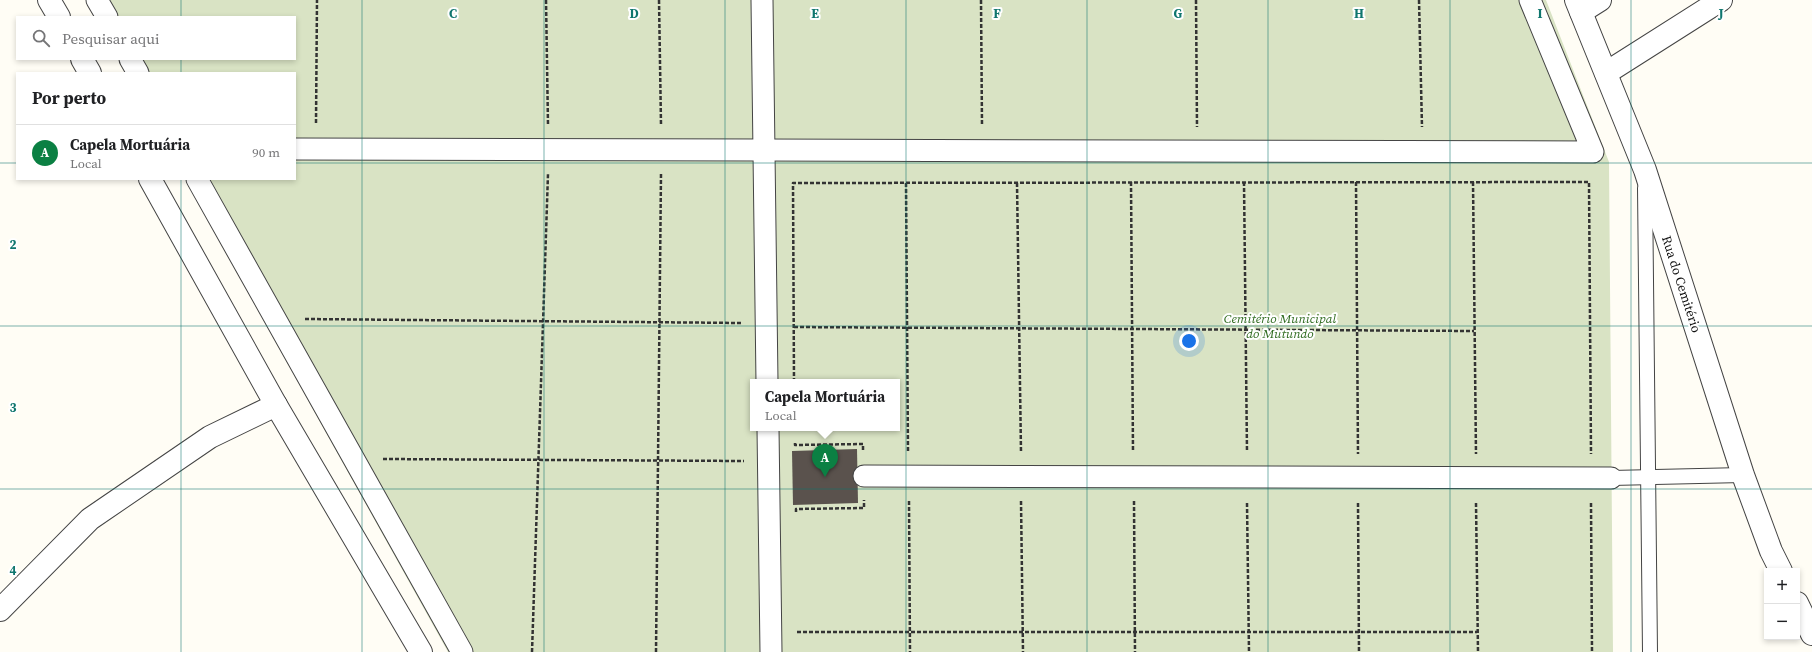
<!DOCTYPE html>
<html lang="pt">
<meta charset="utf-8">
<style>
:root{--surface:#fff;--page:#f6f6f6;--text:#202124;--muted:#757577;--line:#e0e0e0;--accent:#0b8043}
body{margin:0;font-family:"Source Serif 4",serif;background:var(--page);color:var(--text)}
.controls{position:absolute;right:12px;bottom:12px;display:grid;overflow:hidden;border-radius:0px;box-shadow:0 2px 6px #0003}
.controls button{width:36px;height:36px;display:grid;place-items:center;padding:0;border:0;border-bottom:1px solid var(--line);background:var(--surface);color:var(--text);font:20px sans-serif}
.you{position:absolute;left:1189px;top:341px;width:14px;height:14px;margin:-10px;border:3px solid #fff;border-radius:50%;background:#1a73e8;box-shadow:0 0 0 6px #1a73e833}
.badge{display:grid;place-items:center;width:26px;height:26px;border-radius:50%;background:var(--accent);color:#fff;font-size:13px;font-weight:700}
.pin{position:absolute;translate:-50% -33px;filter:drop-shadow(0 1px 2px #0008)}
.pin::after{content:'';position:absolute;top:21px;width:14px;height:12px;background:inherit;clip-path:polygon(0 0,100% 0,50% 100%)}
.popup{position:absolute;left:750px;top:379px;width:150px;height:52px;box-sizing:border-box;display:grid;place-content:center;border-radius:0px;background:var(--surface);filter:drop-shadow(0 1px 3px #0005);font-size:13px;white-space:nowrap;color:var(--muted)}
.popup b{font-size:15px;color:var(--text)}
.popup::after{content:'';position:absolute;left:50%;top:100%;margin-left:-8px;border:8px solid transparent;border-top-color:var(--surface)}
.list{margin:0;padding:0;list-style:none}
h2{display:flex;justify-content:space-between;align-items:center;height:52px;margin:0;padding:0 16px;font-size:17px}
h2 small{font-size:13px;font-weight:400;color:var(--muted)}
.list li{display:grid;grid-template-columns:26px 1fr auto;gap:12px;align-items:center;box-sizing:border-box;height:56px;padding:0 16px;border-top:1px solid var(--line)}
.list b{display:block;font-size:15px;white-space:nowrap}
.list p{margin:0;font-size:13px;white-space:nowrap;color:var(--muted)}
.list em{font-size:13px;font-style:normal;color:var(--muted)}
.icon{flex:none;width:22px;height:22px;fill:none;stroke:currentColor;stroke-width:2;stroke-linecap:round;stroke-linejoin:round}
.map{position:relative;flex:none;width:1812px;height:652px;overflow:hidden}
.search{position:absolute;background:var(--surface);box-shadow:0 2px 6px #0003;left:16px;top:16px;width:280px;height:44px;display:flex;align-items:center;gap:10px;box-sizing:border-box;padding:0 14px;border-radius:0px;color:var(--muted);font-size:15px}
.panel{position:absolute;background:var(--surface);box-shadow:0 2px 6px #0003;left:16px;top:72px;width:280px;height:108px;border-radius:0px}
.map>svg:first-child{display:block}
.cemetery{fill:#d9e3c4;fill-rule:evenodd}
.building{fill:#5a524d}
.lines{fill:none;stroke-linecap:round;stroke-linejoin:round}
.service-casing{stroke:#444;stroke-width:16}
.pedestrian-casing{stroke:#444;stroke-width:23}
.minor-casing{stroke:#444;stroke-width:24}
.path{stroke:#333;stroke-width:2.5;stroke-dasharray:4 2;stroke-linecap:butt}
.service{stroke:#fff;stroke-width:14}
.pedestrian{stroke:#fff;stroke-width:21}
.minor{stroke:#fff;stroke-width:22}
.grid{fill:none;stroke:#0f766e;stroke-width:1;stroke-opacity:0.55}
.labels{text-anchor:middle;stroke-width:4;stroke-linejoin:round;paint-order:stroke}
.street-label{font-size:13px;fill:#111;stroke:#fff}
.park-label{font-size:13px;font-style:italic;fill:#2f6b1f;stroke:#fff}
.grid-label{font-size:13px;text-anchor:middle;font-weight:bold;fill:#0f766e;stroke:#fff;stroke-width:4;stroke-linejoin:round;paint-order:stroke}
</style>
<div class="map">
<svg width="1812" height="652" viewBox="0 0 1812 652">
<rect width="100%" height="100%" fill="#fffdf5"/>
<path class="cemetery" d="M86 0H1546L1609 162 1613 652H448L185 179H295V73H127L119 59H295V17H96ZM753 382H897V428H753Z"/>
<polygon class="building" points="857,449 858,503 793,505 792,451"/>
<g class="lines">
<g class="service-casing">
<g id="service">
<polyline points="1645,188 1650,652"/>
<polyline points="1611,478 1743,475"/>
</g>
</g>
<g class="pedestrian-casing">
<g id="pedestrian">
<polyline points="97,0 107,17"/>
<polyline points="762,0 767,382"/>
<polyline points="130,59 138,73"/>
<polyline points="295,149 1593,152 1530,0"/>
<polyline points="197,179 462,652"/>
<polyline points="768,428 771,652"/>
<polyline points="864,476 1611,478"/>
</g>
</g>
<g class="minor-casing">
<g id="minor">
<polyline points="49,0 59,17"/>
<polyline points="1576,0 1645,170 1743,475 1771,551 1781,571"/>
<polyline points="1581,12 1600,0"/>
<polyline points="82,59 90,73"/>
<polyline points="1606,73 1721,0"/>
<polyline points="150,179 276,405 421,652"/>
<polyline points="1797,603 1812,634"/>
<polyline points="0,610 90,519 210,437 276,405"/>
</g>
</g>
<g class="path">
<polyline points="546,0 548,125"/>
<polyline points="659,0 661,125"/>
<polyline points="981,0 982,126"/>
<polyline points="1196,0 1197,127"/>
<polyline points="1419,0 1422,127"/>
<polyline points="316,123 317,0"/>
<polyline points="1131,182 1133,452"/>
<polyline points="1244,182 1247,452"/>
<polyline points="1356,182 1358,454"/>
<polyline points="1473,182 1476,454"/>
<polyline points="906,183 908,452"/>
<polyline points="1017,183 1021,452"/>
<polyline points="305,319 742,323"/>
<polyline points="794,327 1474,331"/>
<polyline points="794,382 793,183 1589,182 1591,454"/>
<polyline points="795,443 795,445 863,444 863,451"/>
<polyline points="383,459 744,461"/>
<polyline points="909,501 910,652"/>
<polyline points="1021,501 1023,652"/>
<polyline points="1134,501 1135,652"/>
<polyline points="1247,503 1249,652"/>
<polyline points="1358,503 1359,652"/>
<polyline points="1476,503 1478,652"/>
<polyline points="1591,503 1592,652"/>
<polyline points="796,512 796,509 864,508 864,500"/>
<polyline points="797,632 1477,632"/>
<polyline points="532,652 548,174"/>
<polyline points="656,652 661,174"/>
</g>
<use href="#service" class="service"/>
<use href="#pedestrian" class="pedestrian"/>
<use href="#minor" class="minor"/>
</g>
<path class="grid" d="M181 0V17M362 0V652M544 0V652M725 0V652M906 0V652M1087 0V652M1268 0V652M1450 0V652M1631 0V652M181 59V73M0 163H17M295 163H1812M181 179V652M0 326H1812M0 489H1812"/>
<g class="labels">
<g class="street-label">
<text transform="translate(1682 284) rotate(72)" y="5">Rua do Cemitério</text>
</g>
<g class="park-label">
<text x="1280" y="323">Cemitério Municipal<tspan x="1280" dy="15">do Mutundo</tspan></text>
</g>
</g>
<g class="grid-label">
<text x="453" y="18">C</text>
<text x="634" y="18">D</text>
<text x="815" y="18">E</text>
<text x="997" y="18">F</text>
<text x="1178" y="18">G</text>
<text x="1359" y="18">H</text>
<text x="1540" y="18">I</text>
<text x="1721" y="18">J</text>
<text x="13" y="249">2</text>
<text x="13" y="412">3</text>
<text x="13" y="575">4</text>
</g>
</svg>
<div class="controls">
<button>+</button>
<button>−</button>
</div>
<div class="you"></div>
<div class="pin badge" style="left:825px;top:477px">A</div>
<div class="popup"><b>Capela Mortuária</b>Local</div>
<div class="search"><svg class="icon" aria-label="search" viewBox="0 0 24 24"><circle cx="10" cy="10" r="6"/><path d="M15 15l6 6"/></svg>Pesquisar aqui</div>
<section class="panel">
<h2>Por perto<small></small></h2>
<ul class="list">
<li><span class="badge">A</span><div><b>Capela Mortuária</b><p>Local</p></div><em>90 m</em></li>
</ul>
</section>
</div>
